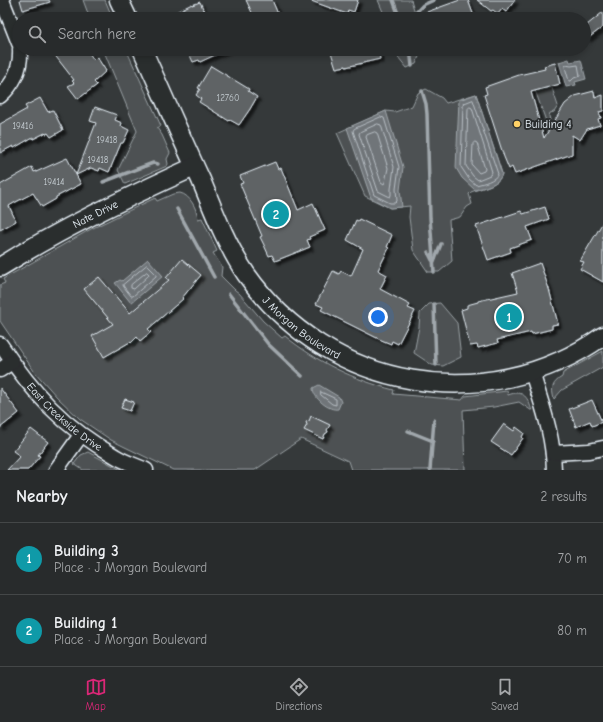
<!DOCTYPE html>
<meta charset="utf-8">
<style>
:root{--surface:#282b2c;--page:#303334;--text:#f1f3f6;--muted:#a5a7a9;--line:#444748;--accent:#db2777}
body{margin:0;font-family:"Comic Neue",sans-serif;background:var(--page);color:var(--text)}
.you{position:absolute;left:378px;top:317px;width:14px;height:14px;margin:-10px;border:3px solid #fff;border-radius:50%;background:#1a73e8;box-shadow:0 0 0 6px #1a73e833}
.badge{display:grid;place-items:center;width:26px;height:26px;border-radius:50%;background:var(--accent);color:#fff;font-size:13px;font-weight:700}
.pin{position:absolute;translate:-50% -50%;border:2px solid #fff;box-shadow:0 1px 4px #0006}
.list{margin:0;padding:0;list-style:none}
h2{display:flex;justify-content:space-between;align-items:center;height:52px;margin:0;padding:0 16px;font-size:17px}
h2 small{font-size:13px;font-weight:400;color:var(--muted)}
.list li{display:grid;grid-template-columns:26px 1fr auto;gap:12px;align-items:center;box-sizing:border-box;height:72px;padding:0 16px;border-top:1px solid var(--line)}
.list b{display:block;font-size:15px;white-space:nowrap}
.list p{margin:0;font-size:13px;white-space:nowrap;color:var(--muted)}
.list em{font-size:13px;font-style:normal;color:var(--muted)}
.icon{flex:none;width:22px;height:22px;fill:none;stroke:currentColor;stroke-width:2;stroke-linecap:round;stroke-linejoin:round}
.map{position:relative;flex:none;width:603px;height:470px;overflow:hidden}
.search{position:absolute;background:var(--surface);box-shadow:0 2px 6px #0003;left:12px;right:12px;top:12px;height:44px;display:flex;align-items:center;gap:10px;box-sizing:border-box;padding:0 14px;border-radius:22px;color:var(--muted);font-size:15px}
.sheet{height:196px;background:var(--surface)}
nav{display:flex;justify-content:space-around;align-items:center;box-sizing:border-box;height:56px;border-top:1px solid var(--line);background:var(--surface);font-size:11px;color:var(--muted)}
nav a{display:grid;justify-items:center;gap:2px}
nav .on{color:var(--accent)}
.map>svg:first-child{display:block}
.green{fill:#4d5152;stroke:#9aa1a5}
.water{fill:#707579;stroke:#a0a7ac}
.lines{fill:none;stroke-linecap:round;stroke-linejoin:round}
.shore{stroke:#b8bfc5;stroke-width:1}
.stream{stroke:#a0a7ac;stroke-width:3.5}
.building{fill:#5f6365;stroke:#e8f1f8;filter:url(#shadow)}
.minor-casing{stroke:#e8f1f8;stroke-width:17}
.tertiary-casing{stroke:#e8f1f8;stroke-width:21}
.minor{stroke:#2a2d2e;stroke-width:14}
.tertiary{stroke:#2a2d2e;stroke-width:18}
.poi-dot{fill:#ffd166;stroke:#2a2d2e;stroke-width:1.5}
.labels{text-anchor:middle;stroke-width:4;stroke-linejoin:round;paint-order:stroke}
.number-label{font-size:9px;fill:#c6ced3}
.poi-label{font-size:11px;fill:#e8f1f8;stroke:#2a2d2e;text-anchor:start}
.street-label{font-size:11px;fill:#e8f1f8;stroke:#2a2d2e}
</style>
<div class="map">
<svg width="603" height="470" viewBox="0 0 603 470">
<defs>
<filter id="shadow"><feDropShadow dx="3.5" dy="3.5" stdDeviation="1" flood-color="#0009"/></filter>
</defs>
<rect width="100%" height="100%" fill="#35393a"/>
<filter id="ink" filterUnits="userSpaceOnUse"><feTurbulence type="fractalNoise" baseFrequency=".025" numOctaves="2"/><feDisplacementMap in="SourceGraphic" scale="8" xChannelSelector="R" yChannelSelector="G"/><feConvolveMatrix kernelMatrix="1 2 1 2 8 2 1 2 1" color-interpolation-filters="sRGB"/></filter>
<g filter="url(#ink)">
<g class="green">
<polygon points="83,0 105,0 113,19 90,19"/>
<polygon points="378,0 411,0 416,16 413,19 386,19"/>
<polygon points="103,49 126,49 161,126 157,128 162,135 170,153 167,159 168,164 167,166 125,184 118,170 137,131"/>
<polygon points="397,49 422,49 416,64 407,68 398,57"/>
<polygon points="551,85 558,106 554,112 550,113 549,116 550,120 547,124 535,90"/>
<path d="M426 89 442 98 446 103 476 94 502 173C501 185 481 188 471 192L469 194 472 204 467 207 460 217 449 220 452 261 439 272H428L413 250 409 217 410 206 390 208 365 196 337 133 386 111 395 112 412 106 418 93Z"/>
<path d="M180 193C190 195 197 209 198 219L202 218 217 251 213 253 222 267 221 276 235 290 239 293 263 321 282 338 285 336C317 362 354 380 394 390L393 394 462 400 465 396 507 391 508 395C524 389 528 398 532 411L519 402 494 407 463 410 465 470H351L348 461 301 439 255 470H173L125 447 111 440 80 419 57 397 34 371 0 321V285L5 283 3 279 91 229 155 198 157 201 173 194Z"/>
<polygon points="440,303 457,323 461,357 443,366 432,365 414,353 419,327 420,313 429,304"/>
<path d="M603 351V367L562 390 554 399C551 388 552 383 562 377L563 373Z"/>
<polygon points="88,452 121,470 83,470 74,464 81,455"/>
</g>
<g class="water">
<polygon points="569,59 570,62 581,60 586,79 575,82 576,85 566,87 559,62"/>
<path d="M476 94 502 174C499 185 484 187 475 190L462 178 456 168 459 100Z"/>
<polygon points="386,111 403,167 400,190 402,207 390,208 371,198 347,128"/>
<polygon points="148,259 163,276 131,303 115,283 120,280 122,281"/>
<path d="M319 385 339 397 341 402 338 409C329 411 313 398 313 388Z"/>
</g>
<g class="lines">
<g class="shore">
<polygon points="566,65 571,66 578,65 580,76 574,78 571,81 569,81 565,67"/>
<path d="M473 100 498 174C494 181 484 183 476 185L469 179 461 167 463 104Z"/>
<polygon points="470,107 472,108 492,172 490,175 478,180 473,176 466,166 468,109"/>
<polygon points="381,117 384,118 399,167 396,189 397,201 395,203 390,203 374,195 353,131 354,129"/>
<polygon points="378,124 381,125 394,167 391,189 391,195 390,197 378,191 359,134 360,132"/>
<polygon points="375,132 377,133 388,168 385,182 384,184 381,182 366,137 367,135"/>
<polygon points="475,142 477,143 485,169 484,171 479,173 472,165 473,144"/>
<polygon points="147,265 156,274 156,276 133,296 131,296 124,287 123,285"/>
<polygon points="147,272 149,274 148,276 134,289 131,288 131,285"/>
<polygon points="321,392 336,399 336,405 332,404 321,395"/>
</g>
<g class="stream">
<polyline points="393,0 400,19"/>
<polyline points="410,19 423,5 434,0"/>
<polyline points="410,49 412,66"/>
<polyline points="422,91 426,104 427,114 430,218 434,272"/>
<polyline points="103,182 153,163 158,164"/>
<polyline points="177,209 214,277"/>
<polyline points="428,252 432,260"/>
<polyline points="434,262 441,244"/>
<polyline points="229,294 268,344 302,376"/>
<polyline points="434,304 436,365"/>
<polyline points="408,431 433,441"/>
<polyline points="430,470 434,420"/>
</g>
</g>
<g class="building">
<polygon points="20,0 49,0 50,2 23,10"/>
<polygon points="246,0 272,0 278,14 266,19 255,19"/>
<polygon points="312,0 358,0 354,12 348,10 347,14 311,1"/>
<polygon points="460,0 468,0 475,19 411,19 410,18"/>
<polygon points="477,0 515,0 506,12 502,9 498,14 493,10 491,11"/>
<polygon points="200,2 208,19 162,19 192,4 192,5"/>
<polygon points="603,12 603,27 587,39 587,25"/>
<polygon points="50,49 86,49 94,60 97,57 106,71 94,82 97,85 78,99 68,86 74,83 72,81 74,80"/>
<polygon points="187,49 228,49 200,62 199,60 193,62"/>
<polygon points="330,49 378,49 380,59 346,67 346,66 336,68"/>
<polygon points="555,63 560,84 531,92 544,138 565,104 575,96 594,91 595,98 603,95 603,111 599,112 601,118 598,119 600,125 587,129 580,140 572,135 572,154 515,174 512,167 509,169 504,157 484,95 487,94 485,87 519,75 545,69 544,66"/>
<polygon points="211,66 249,89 248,91 257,97 250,109 239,125 230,120 229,121 199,102 201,99 196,95 200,89 198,88"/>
<polygon points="40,98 48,112 53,110 63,130 51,137 48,133 46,134 45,133 33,139 33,137 14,148 13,146 0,153 0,124 27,109 25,106"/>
<polygon points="95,107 117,115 115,120 122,123 121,126 129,130 123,143 121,143 109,172 100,168 99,171 91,168 76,175 96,123 90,121"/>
<polygon points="67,158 81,184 56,197 56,199 42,207 33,193 14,203 9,206 16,221 0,230 0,185 32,167 34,172 36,171 36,172"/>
<polygon points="275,162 278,169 281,168 298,210 313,203 325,230 309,237 310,239 307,240 310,247 275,261 272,255 269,256 264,245 260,237 262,236 240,184 243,183 240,176"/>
<polygon points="545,207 549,219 527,227 532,240 510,248 511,252 488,260 476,226 521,211 523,214"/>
<polygon points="359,219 392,235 387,247 389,248 378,270 387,275 380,289 410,305 408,308 415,311 398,344 392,341 391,344 379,339 321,310 323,307 316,304 333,271 339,274 341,271 351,276 363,249 347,240 356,220 358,221"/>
<polygon points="603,222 603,282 580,269 584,262 580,261"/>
<polygon points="182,259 201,275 182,298 183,299 148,329 151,332 140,341 137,337 131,343 130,342 104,357 92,336 113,324 84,289 99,277 130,313 169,280 166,278"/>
<polygon points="540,263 549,289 558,324 552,325 552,329 532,334 531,332 497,340 498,343 478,348 477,345 470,346 461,310 467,308 467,305 478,302 478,301 518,292 512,273"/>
<polygon points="0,388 19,413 0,428"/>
<polygon points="125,399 134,402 130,411 121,408"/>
<polygon points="592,400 602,422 592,426 590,421 576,427 569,409"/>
<polygon points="311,416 330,425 327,430 328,432 325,434 323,439 304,430 307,425 306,422 309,421"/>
<polygon points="504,424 514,431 516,427 524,433 522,437 523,438 511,455 491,442"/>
<polygon points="31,429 48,442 38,455 40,456 28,470 7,470 20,456 13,451"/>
</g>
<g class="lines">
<g class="minor-casing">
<g id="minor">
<polyline points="2,0 19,43"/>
<path d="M0 96C14 84 21 68 20 49"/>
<path id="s1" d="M0 344C32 392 63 427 115 456 124 462 135 465 146 470"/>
<polyline points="0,370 12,362"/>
<path d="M532 372C542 406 553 433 554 470"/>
<polyline points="553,453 589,451 603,448"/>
<polyline points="56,470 81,435"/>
</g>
</g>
<g class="tertiary-casing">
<g id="tertiary">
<polyline points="119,0 128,19"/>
<path id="s2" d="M142 49C162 93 181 137 201 180 214 212 227 246 246 274 328 391 488 418 603 336"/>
<path id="s3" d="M0 267C62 228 128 197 194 167"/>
</g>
</g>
<use href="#minor" class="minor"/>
<use href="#tertiary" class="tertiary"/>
</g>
</g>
<circle class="poi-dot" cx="517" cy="124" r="4"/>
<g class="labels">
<g class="number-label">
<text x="228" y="101">12760</text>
<text x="23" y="129">19416</text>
<text x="107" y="143">19418</text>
<text x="98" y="163">19418</text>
<text x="54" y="185">19414</text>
</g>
<g class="poi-label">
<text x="525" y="128">Building 4</text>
</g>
<g class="street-label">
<text dy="4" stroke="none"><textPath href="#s3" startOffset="109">Nate Drive</textPath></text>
<text dy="4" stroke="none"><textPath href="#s2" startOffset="326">J Morgan Boulevard</textPath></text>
<text dy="4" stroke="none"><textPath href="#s1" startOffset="98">East Creekside Drive</textPath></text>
</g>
</g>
</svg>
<div class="you"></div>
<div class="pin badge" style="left:509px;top:317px;background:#0f9aa8">1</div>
<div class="pin badge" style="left:276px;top:214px;background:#0f9aa8">2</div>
<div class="search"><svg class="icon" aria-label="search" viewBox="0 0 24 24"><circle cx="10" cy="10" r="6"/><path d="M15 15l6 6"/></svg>Search here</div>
</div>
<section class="sheet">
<h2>Nearby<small>2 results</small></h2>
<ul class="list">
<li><span class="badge" style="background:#0f9aa8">1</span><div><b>Building 3</b><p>Place · J Morgan Boulevard</p></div><em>70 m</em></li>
<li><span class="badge" style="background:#0f9aa8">2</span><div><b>Building 1</b><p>Place · J Morgan Boulevard</p></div><em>80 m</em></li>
</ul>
</section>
<nav>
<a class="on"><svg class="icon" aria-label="map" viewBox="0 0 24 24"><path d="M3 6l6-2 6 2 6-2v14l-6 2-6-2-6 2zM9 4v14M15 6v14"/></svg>Map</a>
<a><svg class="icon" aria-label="directions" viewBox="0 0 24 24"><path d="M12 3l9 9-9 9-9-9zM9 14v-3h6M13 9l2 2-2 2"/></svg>Directions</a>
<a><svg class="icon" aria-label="saved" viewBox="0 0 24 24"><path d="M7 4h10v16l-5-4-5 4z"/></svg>Saved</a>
</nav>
